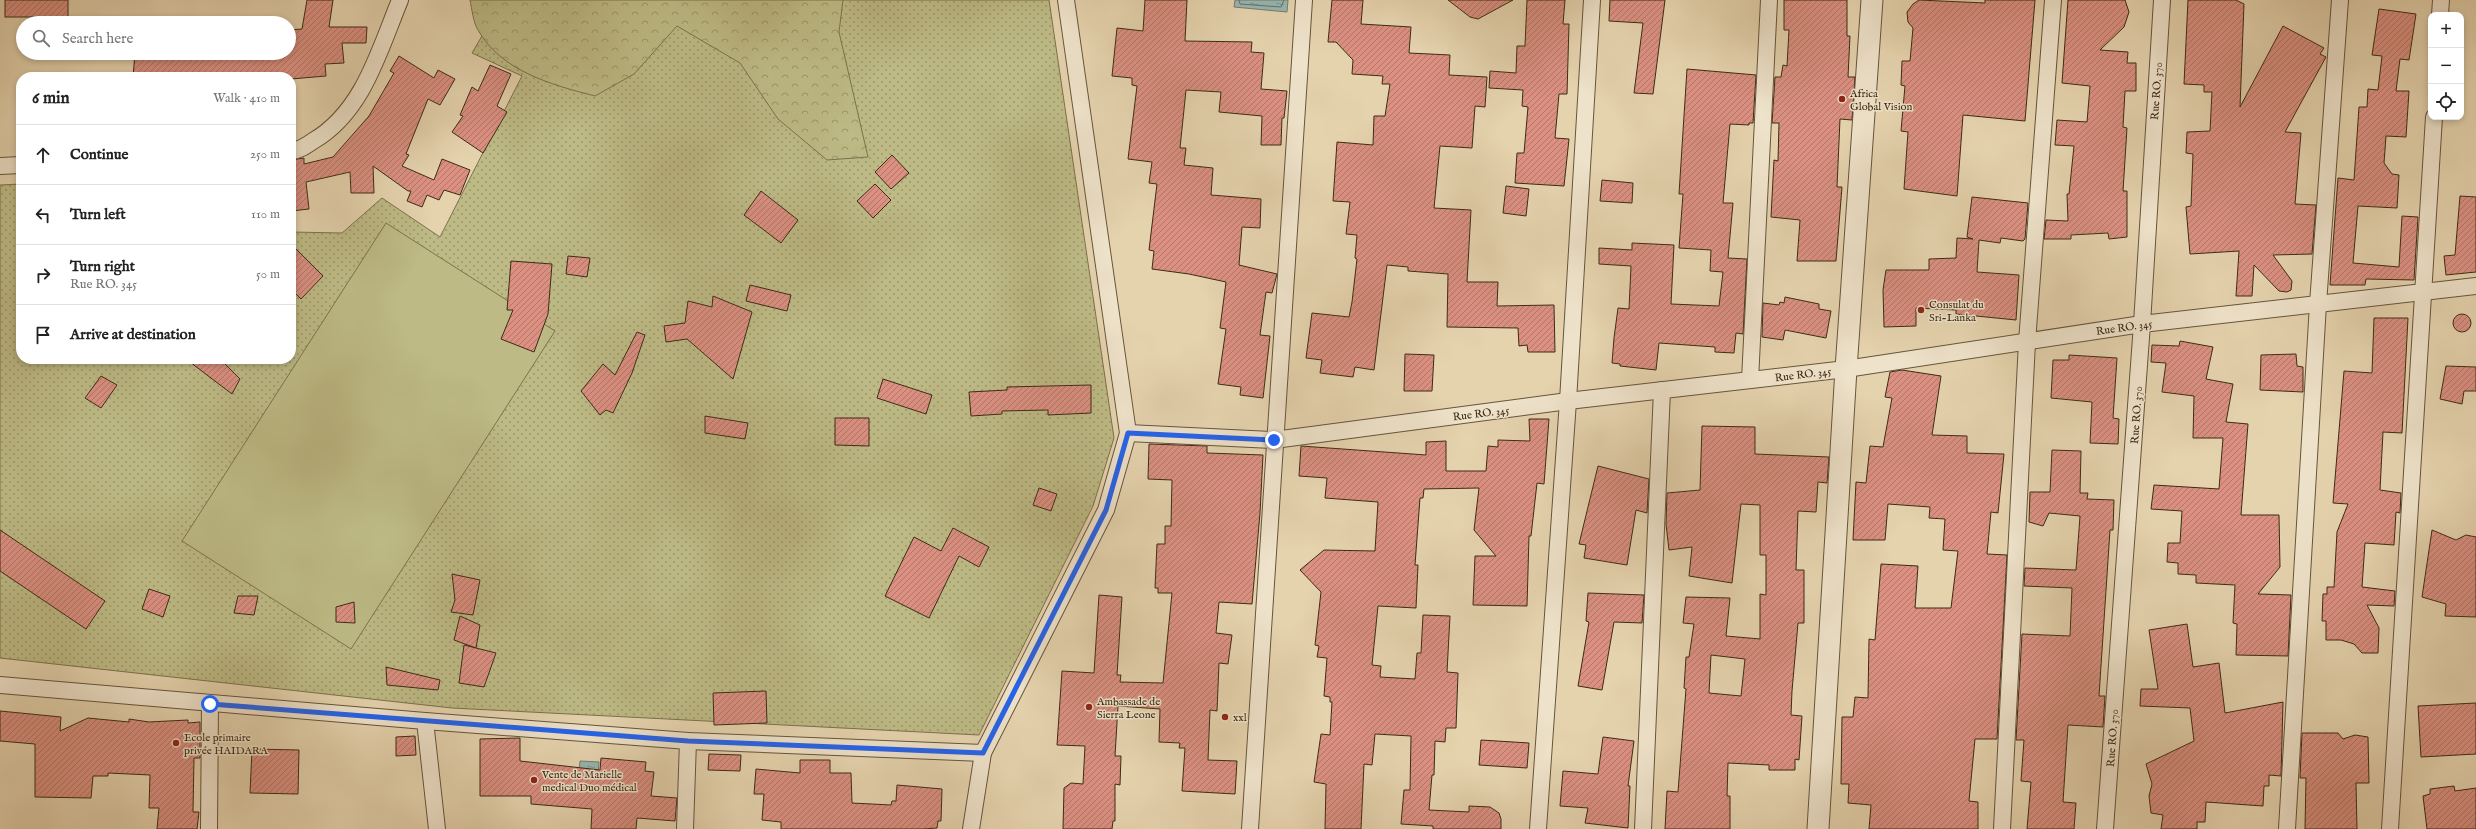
<!DOCTYPE html>
<meta charset="utf-8">
<style>
:root{--surface:#fff;--page:#f6f6f6;--text:#222;--muted:#767676;--line:#e0e0e0}
body{margin:0;font-family:"IM FELL English",serif;background:var(--page);color:var(--text)}
.controls{position:absolute;right:12px;top:12px;display:grid;overflow:hidden;border-radius:8px;box-shadow:0 2px 6px #0003}
.controls button{width:36px;height:36px;display:grid;place-items:center;padding:0;border:0;border-bottom:1px solid var(--line);background:var(--surface);color:var(--text);font:20px sans-serif}
.stop{position:absolute;width:12px;height:12px;margin:-9px;border:3px solid #2563eb;border-radius:50%;background:#fff}
.stop.end{background:#2563eb;border-color:#fff;box-shadow:0 1px 4px #0008}
.list{margin:0;padding:0;list-style:none}
h2{display:flex;justify-content:space-between;align-items:center;height:52px;margin:0;padding:0 16px;font-size:17px}
h2 small{font-size:13px;font-weight:400;color:var(--muted)}
.list li{display:grid;grid-template-columns:26px 1fr auto;gap:12px;align-items:center;box-sizing:border-box;height:60px;padding:0 16px;border-top:1px solid var(--line)}
.list b{display:block;font-size:15px;white-space:nowrap}
.list p{margin:0;font-size:13px;white-space:nowrap;color:var(--muted)}
.list em{font-size:13px;font-style:normal;color:var(--muted)}
.icon{flex:none;width:22px;height:22px;fill:none;stroke:currentColor;stroke-width:2;stroke-linecap:round;stroke-linejoin:round}
.map{position:relative;flex:none;width:2476px;height:829px;overflow:hidden}
.search{position:absolute;background:var(--surface);box-shadow:0 2px 6px #0003;left:16px;top:16px;width:280px;height:44px;display:flex;align-items:center;gap:10px;box-sizing:border-box;padding:0 14px;border-radius:22px;color:var(--muted);font-size:15px}
.panel{position:absolute;background:var(--surface);box-shadow:0 2px 6px #0003;left:16px;top:72px;width:280px;height:292px;border-radius:16px}
.map>svg:first-child{display:block}
.grass{fill:url(#grass-dots);stroke:#7c724c}
.forest{fill:url(#forest-crowns);stroke:#7c724c}
.pitch{fill:#bdba85;stroke:#7c724c}
.water{fill:url(#water-ripples);stroke:#737e73}
.lines{fill:none;stroke-linecap:round;stroke-linejoin:round}
.shore{stroke:#6a7063;stroke-width:1}
.building{fill:url(#building-hatch);stroke:#3c2b14;fill-rule:evenodd}
.minor-casing{stroke:#66553a;stroke-width:18}
.tertiary-casing{stroke:#66553a;stroke-width:23}
.minor{stroke:#eee2ca;stroke-width:16}
.tertiary{stroke:#eee2ca;stroke-width:21}
.route{stroke:#2563eb;stroke-width:5}
.poi-dot{fill:#8f2418;stroke:#eee2ca;stroke-width:1.5}
.labels{text-anchor:middle;stroke-width:3;stroke-linejoin:round;paint-order:stroke}
.street-label{font-size:11px;fill:#3c2b14;stroke:#eee2ca}
.poi-label{font-size:11px;fill:#3c2b14;stroke:#eee2ca;text-anchor:start}
</style>
<div class="map">
<svg width="2476" height="829" viewBox="0 0 2476 829">
<defs>
<pattern id="grass-dots" width="8" height="8" patternUnits="userSpaceOnUse"><rect width="8" height="8" fill="#bdba85"/><path d="M2 2h.1M6 6h.1" fill="none" stroke="#9b976c" stroke-width="1.8" stroke-linecap="round"/></pattern>
<pattern id="forest-crowns" width="20" height="18" patternUnits="userSpaceOnUse"><rect width="20" height="18" fill="#bdba85"/><path d="M2 6a3 3 0 1 1 6 0M12 15a3 3 0 1 1 6 0" fill="none" stroke="#9b976c"/></pattern>
<pattern id="water-ripples" width="26" height="14" patternUnits="userSpaceOnUse"><rect width="26" height="14" fill="#97b6b2"/><path d="M2 4q2-2 4 0t4 0M15 11q2-2 4 0t4 0" fill="none" stroke="#7c9490"/></pattern>
<pattern id="building-hatch" width="6" height="6" patternUnits="userSpaceOnUse"><rect width="6" height="6" fill="#db9082"/><path d="M-1 1l2-2M0 6l6-6M5 7l2-2" fill="none" stroke="#b37669"/></pattern>
</defs>
<rect width="100%" height="100%" fill="#e5d3ae"/>
<filter id="stains"><feTurbulence type="fractalNoise" baseFrequency=".005" numOctaves="4"/><feColorMatrix values="0 0 0 0 .2 0 0 0 0 .09 0 0 0 0 .02 0 0 0 .5 -.17"/></filter>
<radialGradient id="worn" r=".72"><stop offset=".6" stop-color="#630" stop-opacity="0"/><stop offset="1" stop-color="#630" stop-opacity=".3"/></radialGradient>
<polygon class="grass" points="503,0 1049,0 1114,438 1093,506 979,735 452,708 0,658 0,185 21,184 21,359 291,359 291,232 342,233 382,198 440,237 522,76 472,53"/>
<path class="forest" d="M470 0H843L839 32 868 157 827 160 778 119 740 63 677 26 634 74 595 96C552 85 501 71 478 30 473 22 472 9 470 0Z"/>
<polygon class="pitch" points="386,223 555,331 351,649 182,541"/>
<g class="water">
<polygon points="1235,0 1288,0 1287,12 1234,7"/>
<polygon points="580,761 599,762 596,799 577,798"/>
</g>
<g class="lines">
<polyline class="shore" points="1239,0 1240,4 1281,7 1284,0"/>
</g>
<g class="building">
<rect x="5" y="0" width="63" height="17"/>
<polygon points="307,0 333,0 329,27 367,27 366,43 342,43 344,63 325,64 326,76 291,79 133,77 135,53 289,53 289,30 302,29"/>
<polygon points="1145,0 1187,0 1185,41 1252,42 1251,52 1264,53 1261,89 1287,91 1284,118 1282,118 1281,145 1261,145 1262,116 1219,112 1221,92 1186,90 1180,148 1186,148 1184,165 1213,168 1211,195 1261,199 1260,228 1242,227 1239,265 1277,274 1272,293 1266,292 1260,335 1270,336 1263,398 1240,395 1241,387 1218,384 1226,329 1220,328 1226,282 1189,274 1152,269 1154,251 1149,250 1157,184 1149,183 1152,162 1128,159 1137,86 1132,85 1132,78 1112,76 1117,28 1143,31"/>
<polygon points="1332,0 1363,0 1361,24 1411,27 1409,53 1450,55 1449,75 1487,77 1485,107 1475,106 1472,148 1440,146 1434,208 1471,210 1467,282 1498,282 1497,306 1554,305 1555,352 1528,352 1527,345 1519,346 1518,328 1447,327 1448,274 1408,271 1408,267 1387,265 1374,370 1355,367 1353,377 1320,373 1322,360 1306,358 1312,313 1349,317 1352,302 1357,259 1355,258 1357,235 1346,234 1350,202 1333,201 1337,142 1373,145 1374,116 1385,116 1390,84 1382,84 1383,76 1352,74 1353,60 1336,42 1328,42"/>
<polygon points="1448,0 1513,0 1478,19 1470,17"/>
<polygon points="1527,0 1565,0 1563,24 1569,24 1567,94 1559,94 1555,138 1569,139 1564,186 1515,183 1517,153 1524,153 1528,107 1522,106 1523,90 1489,88 1490,71 1516,73 1517,46 1525,46"/>
<polygon points="1610,0 1665,0 1653,94 1634,93 1643,23 1609,21"/>
<polygon points="1784,0 1847,0 1847,36 1850,36 1848,77 1855,77 1852,120 1840,119 1837,187 1842,187 1836,261 1797,261 1800,220 1771,217 1774,160 1778,161 1779,123 1772,123 1775,77 1781,77 1783,65 1787,66 1789,30 1784,30"/>
<polygon points="1919,0 1985,3 1985,0 2035,0 2025,121 1963,115 1957,196 1904,189 1908,132 1901,131 1905,86 1901,85 1902,61 1910,61 1913,28 1908,22 1907,12 1913,4"/>
<polygon points="2068,0 2125,0 2129,12 2124,27 2100,50 2128,52 2127,63 2136,63 2136,91 2125,91 2123,127 2127,128 2123,191 2127,191 2127,237 2109,239 2108,233 2071,235 2071,239 2044,239 2046,220 2068,221 2067,194 2069,194 2074,146 2055,145 2057,120 2087,122 2090,86 2062,83"/>
<polygon points="2188,0 2236,0 2244,4 2240,107 2283,26 2324,48 2320,54 2326,57 2285,132 2301,133 2295,204 2316,205 2312,254 2273,255 2292,281 2291,290 2287,292 2279,291 2254,265 2252,296 2236,296 2239,251 2190,254 2186,207 2191,206 2193,154 2186,153 2187,132 2210,131 2212,92 2204,92 2204,85 2184,84"/>
<polygon points="2379,9 2416,14 2409,60 2400,59 2396,91 2409,91 2406,137 2386,136 2384,163 2392,174 2399,175 2397,208 2358,206 2353,263 2399,267 2402,216 2418,217 2414,280 2366,279 2365,285 2330,285 2338,178 2354,180 2359,107 2367,107 2368,89 2378,90 2382,56 2372,55"/>
<polygon points="399,56 434,78 438,70 455,79 440,105 428,99 406,154 409,155 402,166 434,180 442,159 470,170 460,195 444,190 439,200 427,195 422,207 407,201 411,191 408,191 373,166 374,193 351,193 350,172 306,182 309,209 291,211 291,160 304,158 304,164 333,157 369,116 394,73 390,71"/>
<polygon points="490,65 511,74 497,106 507,112 483,153 452,132 463,116 460,115 472,87 478,91"/>
<polygon points="1687,69 1756,75 1753,123 1749,123 1749,125 1730,124 1723,203 1733,203 1728,258 1747,259 1743,334 1736,333 1734,353 1715,352 1715,347 1659,343 1656,370 1620,366 1620,364 1612,363 1614,338 1618,308 1629,309 1631,266 1599,264 1599,248 1632,250 1632,243 1674,245 1671,304 1719,306 1723,272 1710,271 1711,250 1679,248 1683,194 1679,194"/>
<polygon points="892,155 909,173 891,189 875,172"/>
<polygon points="1602,180 1633,183 1632,203 1600,201"/>
<polygon points="875,184 891,200 873,218 857,201"/>
<polygon points="1506,186 1529,189 1526,216 1503,213"/>
<polygon points="761,191 798,220 781,243 744,215"/>
<polygon points="2460,196 2476,197 2476,272 2446,275 2444,256 2455,255"/>
<polygon points="1972,197 2028,203 2025,239 2023,241 2001,238 2000,243 1979,240 1977,272 2019,275 2016,320 1956,314 1956,310 1916,308 1916,326 1884,327 1883,290 1886,270 1929,270 1929,259 1956,258 1957,238 1973,239 1967,237"/>
<polygon points="291,244 323,276 301,299 291,289"/>
<polygon points="568,256 590,258 587,277 566,274"/>
<polygon points="511,261 552,264 548,314 534,352 501,339 513,310 507,310"/>
<polygon points="750,285 791,295 787,311 746,301"/>
<polygon points="713,296 752,312 733,379 687,339 666,342 664,326 685,323 688,301 712,307"/>
<polygon points="1785,297 1819,304 1819,309 1831,311 1826,338 1785,330 1783,340 1762,337 1763,303 1779,305 1780,302 1784,303"/>
<circle cx="2462" cy="323" r="9"/>
<polygon points="2374,318 2408,318 2402,433 2383,432 2380,490 2401,493 2400,513 2396,512 2394,545 2365,543 2362,587 2395,591 2394,606 2367,605 2379,628 2378,653 2362,653 2354,644 2341,640 2326,640 2326,621 2322,621 2323,594 2327,594 2327,587 2334,587 2337,532 2348,504 2333,503 2344,371 2372,373"/>
<polygon points="637,332 645,335 632,373 613,413 606,410 600,415 581,391 603,364 615,375"/>
<polygon points="2180,341 2213,347 2206,379 2233,384 2226,422 2248,424 2241,515 2279,515 2280,567 2258,594 2291,595 2288,656 2236,655 2237,624 2233,623 2235,585 2196,583 2196,575 2178,574 2178,563 2167,562 2168,543 2180,543 2182,511 2151,509 2154,485 2219,489 2223,438 2193,438 2194,396 2162,392 2166,363 2151,362 2152,345 2179,346"/>
<polygon points="1405,354 1434,355 1432,391 1404,391"/>
<polygon points="2296,354 2297,366 2303,367 2303,392 2260,390 2261,355"/>
<polygon points="2069,355 2117,358 2113,418 2119,419 2118,444 2090,443 2092,402 2051,398 2053,360 2069,360"/>
<polygon points="186,359 220,359 240,379 232,394"/>
<polygon points="2446,366 2476,367 2476,391 2464,391 2462,404 2440,399"/>
<polygon points="1902,370 1941,376 1932,435 1967,436 1967,453 2004,454 1998,513 1991,512 1987,554 2007,555 1997,739 1975,739 1969,801 1978,802 1978,829 1869,829 1871,805 1848,803 1849,784 1841,784 1842,717 1853,717 1855,697 1868,698 1869,639 1875,640 1881,564 1918,566 1915,608 1951,608 1958,551 1943,550 1945,519 1929,518 1930,507 1888,504 1885,540 1853,540 1856,482 1866,483 1870,446 1883,447 1892,398 1885,397 1890,372"/>
<polygon points="101,376 117,385 101,408 85,398"/>
<polygon points="883,379 932,395 926,414 877,398"/>
<polygon points="1091,385 1091,413 1048,415 1048,410 1002,411 1002,414 971,416 969,392 1007,390 1007,387"/>
<polygon points="705,416 748,423 745,439 705,433"/>
<polygon points="835,418 869,418 869,446 835,445"/>
<polygon points="1529,419 1549,419 1544,484 1537,483 1531,536 1529,536 1527,606 1473,605 1475,556 1496,556 1474,530 1479,488 1424,489 1423,498 1420,498 1415,565 1418,565 1416,608 1378,606 1372,665 1381,666 1380,677 1415,679 1417,653 1421,653 1423,615 1450,616 1447,672 1458,673 1456,728 1446,728 1445,742 1435,741 1434,775 1432,775 1429,810 1469,812 1469,806 1490,807 1499,813 1501,819 1501,829 1433,829 1433,826 1401,824 1404,790 1410,790 1411,736 1375,734 1372,765 1364,764 1361,829 1325,829 1326,784 1314,782 1321,734 1330,735 1332,702 1330,702 1330,697 1324,696 1327,658 1317,657 1319,646 1315,645 1321,592 1300,570 1324,550 1375,551 1378,502 1325,498 1327,478 1299,476 1301,446 1426,455 1426,442 1446,441 1446,471 1486,471 1488,446 1498,447 1498,440 1530,441"/>
<path d="M1702 426 1755 427V454L1829 457 1827 483 1818 482 1816 512 1798 511 1796 570H1804V623H1798L1792 691 1791 715 1802 716 1799 760 1795 759V770H1769V765L1728 763 1727 796H1730V829H1665L1667 791 1678 792 1686 689 1684 688 1686 657H1689L1694 624 1683 623 1686 597 1730 598 1726 636 1760 639V594L1766 595V555H1760V505L1741 504 1732 583 1689 576 1692 547 1669 550 1666 524 1667 493 1700 490ZM1711 655 1745 659 1741 696 1709 693Z"/>
<polygon points="1149,444 1207,446 1207,453 1263,455 1260,513 1252,604 1219,602 1216,633 1232,635 1228,664 1219,663 1217,711 1210,710 1208,760 1237,761 1235,794 1182,791 1185,748 1179,748 1180,743 1159,742 1160,709 1118,706 1115,756 1121,756 1120,785 1115,784 1115,821 1113,821 1112,829 1063,829 1064,788 1071,783 1083,784 1085,746 1057,745 1062,671 1094,673 1099,595 1122,597 1117,675 1121,675 1120,682 1163,683 1172,593 1158,593 1158,588 1155,588 1157,544 1165,544 1165,526 1171,526 1172,480 1148,479"/>
<polygon points="2052,450 2081,451 2080,493 2088,493 2087,499 2114,500 2113,530 2110,530 2099,696 2105,696 2103,727 2068,725 2063,802 2076,803 2074,829 2027,829 2031,782 2021,781 2024,740 2016,740 2022,634 2070,636 2072,588 2024,586 2025,568 2076,570 2080,516 2049,513 2043,526 2029,522 2030,492 2050,492"/>
<polygon points="1598,466 1649,479 1647,513 1636,510 1627,565 1584,558 1586,545 1579,544"/>
<polygon points="1039,488 1057,494 1051,511 1033,505"/>
<polygon points="953,528 989,547 979,567 959,556 929,618 885,596 914,537 941,551"/>
<polygon points="0,530 105,601 86,629 0,571"/>
<polygon points="2432,530 2456,540 2466,535 2476,537 2476,617 2445,616 2446,604 2422,597"/>
<polygon points="452,574 480,580 473,615 451,612 455,600"/>
<polygon points="149,589 170,596 163,617 142,609"/>
<polygon points="1588,593 1644,595 1642,623 1614,622 1602,690 1578,686 1589,622 1586,621"/>
<polygon points="238,596 258,596 254,615 234,613"/>
<polygon points="354,602 355,623 336,622 336,607"/>
<polygon points="460,616 480,625 476,648 454,640"/>
<polygon points="2187,624 2193,667 2219,663 2225,713 2283,702 2281,776 2269,775 2269,786 2264,786 2263,806 2206,802 2205,822 2197,822 2197,829 2161,829 2163,815 2151,813 2149,796 2152,784 2146,764 2194,741 2190,708 2140,706 2141,689 2158,689 2149,630"/>
<polygon points="464,645 496,653 484,687 459,683"/>
<polygon points="386,667 440,680 438,690 387,685"/>
<polygon points="766,691 767,723 714,725 713,693"/>
<polygon points="2476,703 2476,754 2421,757 2418,706"/>
<polygon points="0,711 61,717 60,731 88,718 129,722 129,719 149,722 188,720 188,723 200,722 200,758 194,758 193,812 199,812 197,829 157,829 159,808 149,808 150,775 108,773 108,776 93,776 91,798 35,797 35,744 0,741"/>
<polygon points="2302,733 2338,733 2343,739 2355,735 2368,737 2369,783 2356,783 2357,829 2305,829 2306,778 2300,778"/>
<polygon points="415,736 416,755 396,756 396,737"/>
<polygon points="1603,737 1634,741 1628,786 1630,786 1628,828 1585,823 1588,808 1560,806 1563,771 1598,774"/>
<polygon points="520,738 520,761 600,770 601,758 646,762 645,771 654,772 651,796 677,798 675,821 637,818 636,829 591,829 592,809 531,804 531,796 480,796 480,739"/>
<polygon points="1481,740 1529,743 1527,768 1479,765"/>
<polygon points="252,749 299,750 298,794 250,793"/>
<polygon points="709,754 741,755 740,771 708,770"/>
<polygon points="800,760 830,760 830,773 851,773 852,803 891,805 892,801 896,801 897,785 942,789 941,821 938,821 937,828 923,829 781,829 781,822 762,820 764,794 754,794 756,769 800,773"/>
<polygon points="2454,786 2455,791 2476,788 2476,829 2427,829 2423,796 2430,794 2430,789"/>
</g>
<g class="lines">
<g class="minor-casing">
<g id="minor">
<polyline points="2440,15 2441,0"/>
<path d="M291 151C300 150 306 146 313 141 363 112 379 51 400 0"/>
<polyline points="0,166 21,165"/>
<polyline points="1750,380 1769,0"/>
<polyline points="1128,433 1274,440 1568,401 1846,369 2142,324 2476,286"/>
<polyline points="0,685 425,721 688,741 983,753"/>
<polyline points="425,721 437,829"/>
<polyline points="209,829 210,704"/>
<polyline points="685,829 688,741"/>
<polyline points="971,829 983,753 1106,510 1128,433 1066,0"/>
<polyline points="1250,829 1304,0"/>
<polyline points="1538,829 1568,401 1592,0"/>
<polyline points="1643,829 1662,390"/>
<polyline points="2002,829 2027,342 2053,0"/>
<polyline points="2105,829 2142,324 2162,0"/>
<polyline points="2287,829 2318,304 2340,0"/>
<polyline points="2390,829 2434,117"/>
</g>
</g>
<g class="tertiary-casing">
<polyline id="tertiary" points="1818,829 1846,369 1872,0"/>
</g>
<use href="#minor" class="minor"/>
<use href="#tertiary" class="tertiary"/>
</g>
<g class="lines">
<polyline class="route" points="210,704 688,741 983,753 1106,510 1128,433 1274,440"/>
</g>
<g class="poi-dot">
<circle cx="1842" cy="99" r="4"/>
<circle cx="1921" cy="310" r="4"/>
<circle cx="1089" cy="707" r="4"/>
<circle cx="1225" cy="717" r="4"/>
<circle cx="176" cy="743" r="4"/>
<circle cx="534" cy="780" r="4"/>
</g>
<g class="labels">
<g class="street-label">
<text transform="translate(2156 91) rotate(-86)" y="4">Rue RO. 370</text>
<text transform="translate(2124 327) rotate(-8)" y="4">Rue RO. 345</text>
<text transform="translate(1803 374) rotate(-7)" y="4">Rue RO. 345</text>
<text transform="translate(1481 413) rotate(-7)" y="4">Rue RO. 345</text>
<text transform="translate(2136 415) rotate(-86)" y="4">Rue RO. 370</text>
<text transform="translate(2112 738) rotate(-86)" y="4">Rue RO. 370</text>
</g>
<g class="poi-label">
<text x="1850" y="97">Africa<tspan x="1850" dy="13">Global Vision</tspan></text>
<text x="1929" y="308">Consulat du<tspan x="1929" dy="13">Sri-Lanka</tspan></text>
<text x="1097" y="705">Ambassade de<tspan x="1097" dy="13">Sierra Leone</tspan></text>
<text x="1233" y="721">xxl</text>
<text x="184" y="741">Ecole primaire<tspan x="184" dy="13">privée HAIDARA</tspan></text>
<text x="542" y="778">Vente de Marielle<tspan x="542" dy="13">medical Duo médical</tspan></text>
</g>
</g>
<rect width="100%" height="100%" filter="url(#stains)"/>
<rect width="100%" height="100%" fill="url(#worn)"/>
</svg>
<div class="controls">
<button>+</button>
<button>−</button>
<button><svg class="icon" aria-label="locate" viewBox="0 0 24 24"><circle cx="12" cy="12" r="6"/><path d="M12 2v4M12 18v4M2 12h4M18 12h4"/></svg></button>
</div>
<div class="stop" style="left:210px;top:704px"></div>
<div class="stop end" style="left:1274px;top:440px"></div>
<div class="search"><svg class="icon" aria-label="search" viewBox="0 0 24 24"><circle cx="10" cy="10" r="6"/><path d="M15 15l6 6"/></svg>Search here</div>
<section class="panel">
<h2>6 min<small>Walk · 410 m</small></h2>
<ul class="list">
<li><svg class="icon" aria-label="ahead" viewBox="0 0 24 24"><path d="M12 20V5M6 11l6-6 6 6"/></svg><div><b>Continue</b></div><em>250 m</em></li>
<li><svg class="icon" aria-label="left" viewBox="0 0 24 24"><path d="M17 20v-9H6M10 6l-5 5 5 5"/></svg><div><b>Turn left</b></div><em>110 m</em></li>
<li><svg class="icon" aria-label="right" viewBox="0 0 24 24"><path d="M7 20v-9h11M14 6l5 5-5 5"/></svg><div><b>Turn right</b><p>Rue RO. 345</p></div><em>50 m</em></li>
<li><svg class="icon" aria-label="arrive" viewBox="0 0 24 24"><path d="M6 21V4h12l-3 4 3 4H6"/></svg><div><b>Arrive at destination</b></div></li>
</ul>
</section>
</div>
